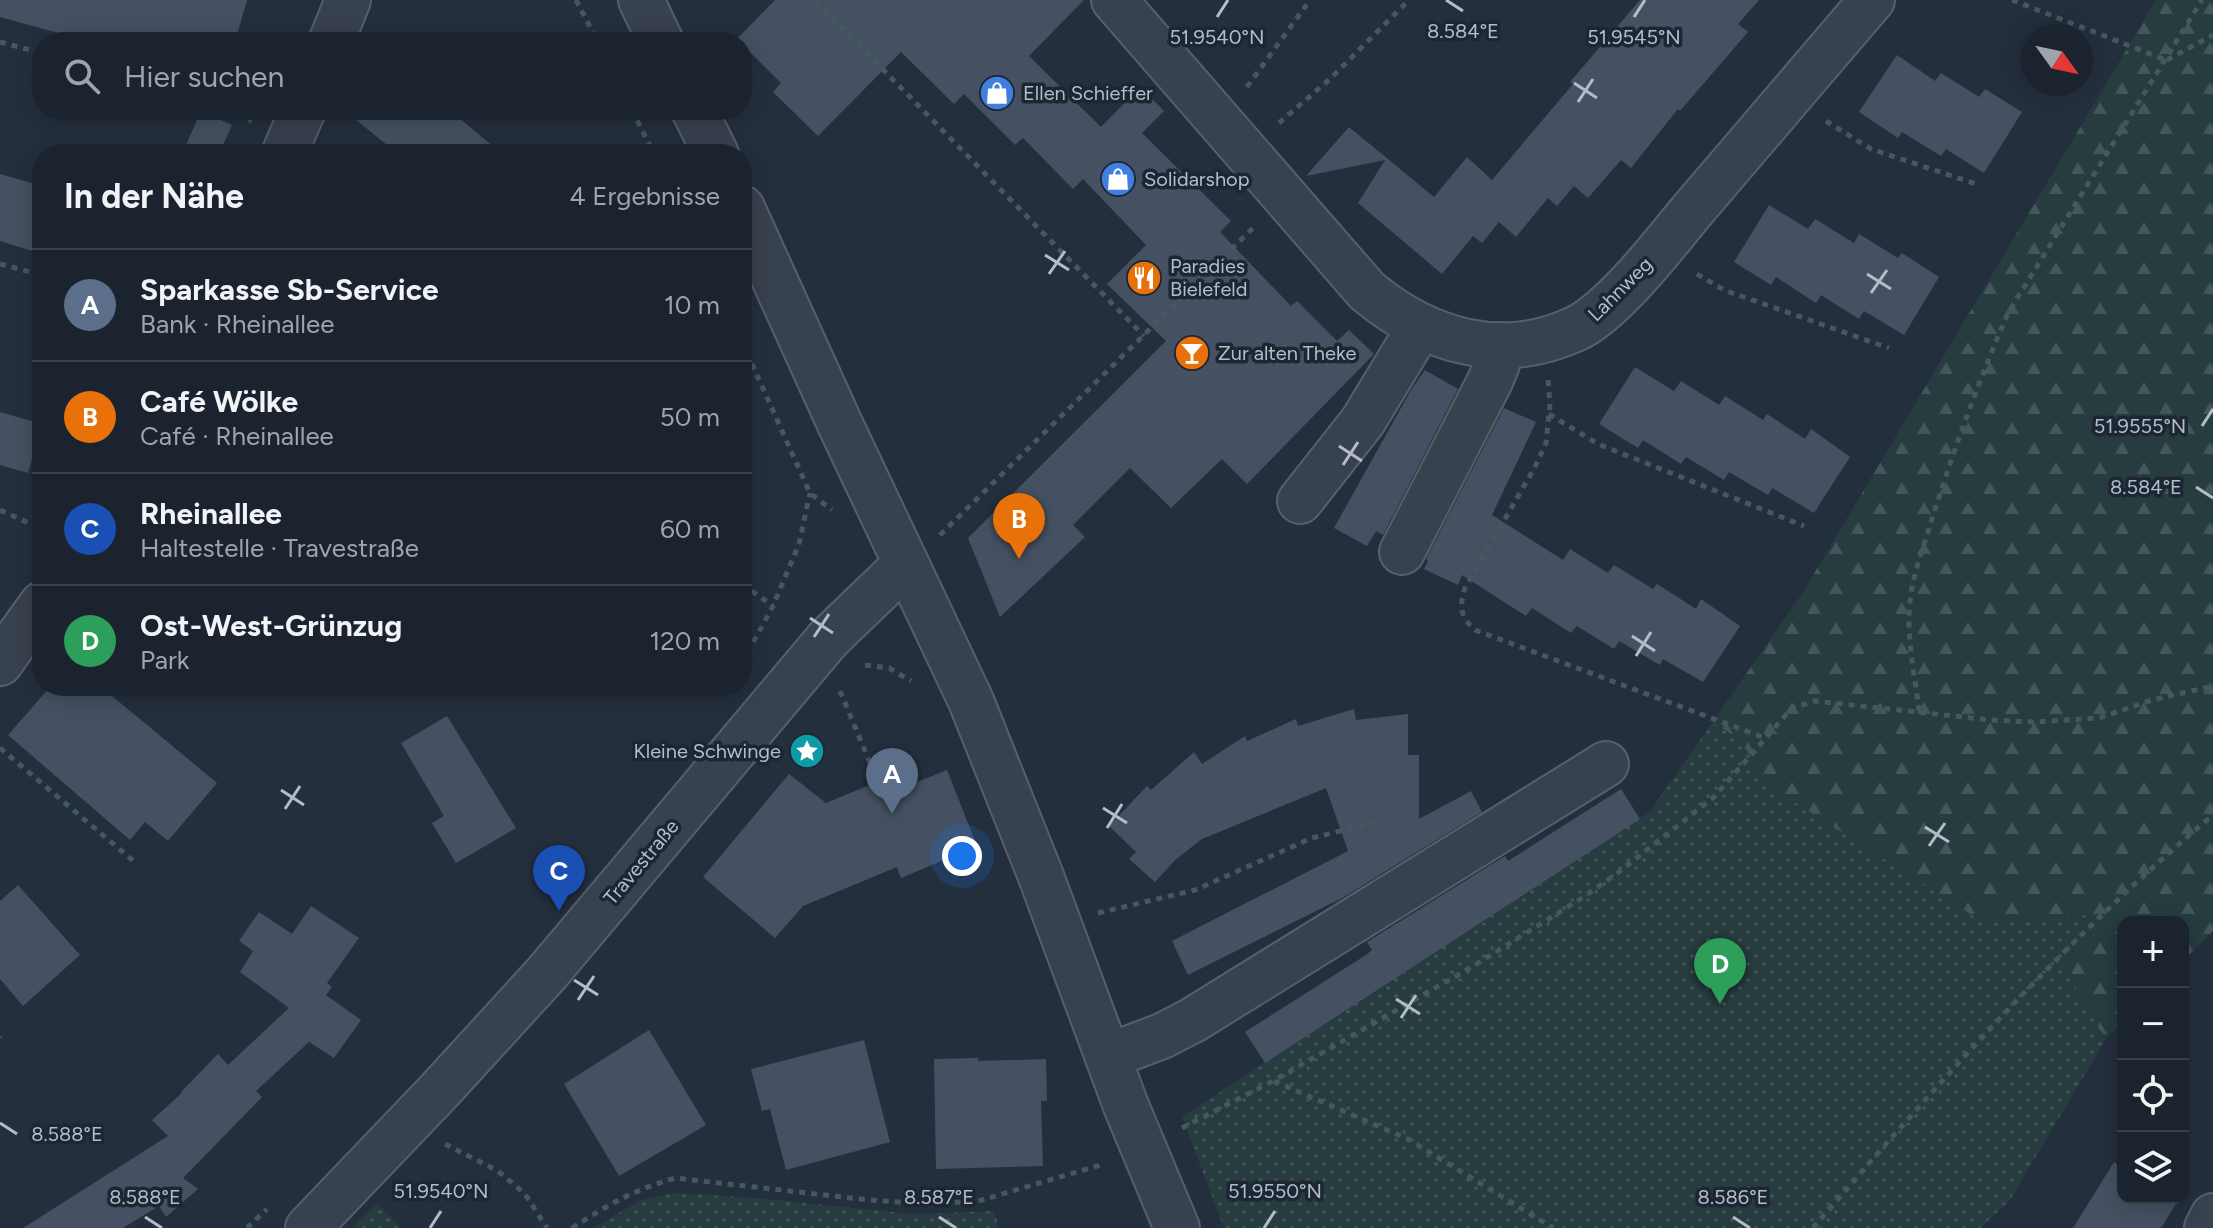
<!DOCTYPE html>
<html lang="de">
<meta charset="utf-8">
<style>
:root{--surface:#1b232e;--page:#242b36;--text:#f1f3f6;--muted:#a0a4aa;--line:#39404a;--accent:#db2777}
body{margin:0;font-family:Figtree,sans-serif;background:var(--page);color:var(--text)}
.controls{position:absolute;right:24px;bottom:24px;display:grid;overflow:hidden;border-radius:16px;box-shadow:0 4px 20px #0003}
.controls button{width:72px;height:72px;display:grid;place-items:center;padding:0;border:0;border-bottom:2px solid var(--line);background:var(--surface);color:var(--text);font:40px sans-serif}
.compass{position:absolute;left:2021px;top:24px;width:72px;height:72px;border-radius:50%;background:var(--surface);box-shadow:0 4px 20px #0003;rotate:123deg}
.you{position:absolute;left:962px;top:856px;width:28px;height:28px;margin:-20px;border:6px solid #fff;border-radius:50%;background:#1a73e8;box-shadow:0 0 0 12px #1a73e833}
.badge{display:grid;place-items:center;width:52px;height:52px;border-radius:50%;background:var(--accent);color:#fff;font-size:26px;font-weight:700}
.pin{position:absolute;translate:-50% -66px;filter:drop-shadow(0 2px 4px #0008)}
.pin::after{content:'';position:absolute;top:42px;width:28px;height:24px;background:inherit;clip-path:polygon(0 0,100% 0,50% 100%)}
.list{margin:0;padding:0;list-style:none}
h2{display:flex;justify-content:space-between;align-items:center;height:104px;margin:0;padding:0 32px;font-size:34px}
h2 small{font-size:26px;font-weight:400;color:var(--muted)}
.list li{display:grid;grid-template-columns:52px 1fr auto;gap:24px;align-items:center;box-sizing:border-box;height:112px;padding:0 32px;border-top:2px solid var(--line)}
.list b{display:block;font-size:30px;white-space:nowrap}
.list p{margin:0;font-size:26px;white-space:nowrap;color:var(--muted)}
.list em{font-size:26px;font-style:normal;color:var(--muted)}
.icon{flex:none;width:44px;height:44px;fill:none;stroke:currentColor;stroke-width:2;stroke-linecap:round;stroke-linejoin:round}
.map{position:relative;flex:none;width:2213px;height:1228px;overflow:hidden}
.search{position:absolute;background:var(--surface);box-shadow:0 4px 20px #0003;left:32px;top:32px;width:720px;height:88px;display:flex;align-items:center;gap:20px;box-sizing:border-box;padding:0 28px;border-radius:32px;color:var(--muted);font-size:30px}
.panel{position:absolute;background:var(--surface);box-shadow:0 4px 20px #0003;left:32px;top:144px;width:720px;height:552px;border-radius:32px}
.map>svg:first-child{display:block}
.forest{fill:url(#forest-firs)}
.park{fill:url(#park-dots)}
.building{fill:#455162}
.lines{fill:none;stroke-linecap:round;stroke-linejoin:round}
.minor-casing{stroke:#565f6c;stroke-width:48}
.path{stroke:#44595c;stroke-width:5;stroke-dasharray:6 6;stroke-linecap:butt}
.minor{stroke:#38414e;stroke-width:44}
.ticks{fill:none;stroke:#b4bcc9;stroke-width:3}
.labels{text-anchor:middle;stroke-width:7;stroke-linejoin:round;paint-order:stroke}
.poi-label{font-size:20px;fill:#b4bcc9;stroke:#1d2633;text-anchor:start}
.street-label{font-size:20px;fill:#b4bcc9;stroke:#1d2633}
.ticks-label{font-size:20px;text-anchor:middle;fill:#b4bcc9;stroke:#1d2633;stroke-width:7;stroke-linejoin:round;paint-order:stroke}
</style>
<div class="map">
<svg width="2213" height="1228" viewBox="0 0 2213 1228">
<defs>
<pattern id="forest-firs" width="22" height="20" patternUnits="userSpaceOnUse" patternTransform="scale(2)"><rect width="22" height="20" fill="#263c3f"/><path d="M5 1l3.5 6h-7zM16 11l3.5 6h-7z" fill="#435659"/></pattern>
<pattern id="park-dots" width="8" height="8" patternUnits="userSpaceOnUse" patternTransform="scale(2)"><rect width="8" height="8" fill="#263c3f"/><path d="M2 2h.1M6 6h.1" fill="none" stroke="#435659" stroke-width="1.8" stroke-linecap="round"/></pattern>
</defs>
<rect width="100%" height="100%" fill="#242f3e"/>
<polygon class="forest" points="2156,0 2213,0 2213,931 2183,961 2183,922 2123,922 2123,1022 2105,1039 2010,1200 1980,1228 2064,969 2089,915 1986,924 1761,781 1182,1117 1650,812 1803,592"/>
<g class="park">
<path d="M1712 723C1744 738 1748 749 1761 781L1986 924 2089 915 2064 969 2106 1039 2010 1200 1980 1228H1224L1182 1117 1650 812Z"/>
<polygon points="673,1193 756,1198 913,1214 994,1211 999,1228 594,1228 641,1200"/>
<polygon points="377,1203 401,1228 352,1228"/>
</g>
<g class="building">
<polygon points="0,0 247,0 235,42 91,42 0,17"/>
<polygon points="775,0 1084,0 1029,56 1101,127 1140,87 1164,111 1142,133 1231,221 1220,232 1291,306 1297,301 1337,341 1349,330 1374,354 1247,484 1222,459 1171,508 1130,468 1073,525 1085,537 1000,617 968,538 1166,341 1107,284 1146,245 1083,179 1073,189 1023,138 1015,145 964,94 954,104 901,52 818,136 773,92 781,83 737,39"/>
<polygon points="1640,0 1759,0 1738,24 1748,32 1680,111 1678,109 1631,168 1621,160 1588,198 1574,186 1557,206 1548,198 1516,237 1499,222 1482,243 1473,236 1442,274 1358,203 1385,160 1306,176 1349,127 1434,197 1467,157 1492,180 1573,84 1570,82"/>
<polygon points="1897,55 1935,81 1941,73 1979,97 1985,89 2022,112 1984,173 1946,149 1941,156 1902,132 1898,138 1859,112"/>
<polygon points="344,110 450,110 502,154 398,154"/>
<polygon points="201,111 232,125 219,154 182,154"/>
<polygon points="0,174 42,186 42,254 0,241"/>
<polygon points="1769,205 1808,229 1815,219 1854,243 1859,234 1898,258 1902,253 1939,277 1904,335 1864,311 1859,319 1821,295 1816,303 1776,277 1771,285 1734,262"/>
<polygon points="1635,367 1674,391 1681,381 1719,405 1725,396 1763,420 1767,414 1805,439 1811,429 1850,457 1814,513 1772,488 1768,495 1729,472 1724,480 1686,457 1681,464 1643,440 1638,448 1599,424"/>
<polygon points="1425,370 1458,389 1383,535 1376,531 1367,546 1334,528 1411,390"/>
<polygon points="1504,408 1536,422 1492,515 1563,560 1570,549 1608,573 1614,565 1653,589 1657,584 1696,609 1701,599 1740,626 1703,682 1663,659 1660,665 1619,641 1614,649 1577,626 1571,633 1532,608 1526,616 1462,575 1458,585 1424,569 1428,561 1426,559"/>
<polygon points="0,412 42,424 28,473 0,465"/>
<polygon points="51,686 100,686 217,783 168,841 145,822 130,840 8,735"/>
<polygon points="1354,709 1356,720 1408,714 1408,755 1419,755 1419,819 1471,791 1482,812 1344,897 1188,975 1172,941 1348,851 1326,788 1202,839 1175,860 1155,882 1129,859 1136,852 1109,826 1147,786 1151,790 1194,752 1202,764 1245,736 1247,741 1296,719 1298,726"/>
<polygon points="447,716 516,828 456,863 432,823 444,816 401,743"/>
<polygon points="947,770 977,846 901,878 897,867 803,906 775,938 703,877 789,774 826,803 889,777 895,791"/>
<polygon points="1621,789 1640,819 1265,1063 1245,1032 1366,955 1372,950 1367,942 1505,856 1508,861"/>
<polygon points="18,885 80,955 23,1006 0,979 0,901"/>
<polygon points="311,906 359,938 327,983 332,987 326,995 361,1020 334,1058 309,1042 256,1091 262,1097 183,1178 198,1189 166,1217 159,1206 123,1228 23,1228 168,1136 152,1120 182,1093 181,1092 218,1054 228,1065 289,1008 240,972 253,951 239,941 259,912 292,934"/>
<polygon points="649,1030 706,1125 619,1176 564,1084"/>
<polygon points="864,1040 890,1142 786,1170 770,1109 762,1111 751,1069"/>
<polygon points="978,1058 978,1061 1046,1059 1047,1101 1041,1101 1043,1166 936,1169 934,1059"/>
<polygon points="2114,1162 2123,1168 2123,1198 2171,1198 2177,1202 2161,1228 2073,1228"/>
</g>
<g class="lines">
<g class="minor-casing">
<g id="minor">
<polyline points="641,0 661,42"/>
<path d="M1114 0 1367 291C1427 341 1501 363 1575 329 1611 313 1664 245 1690 213 1751 142 1811 71 1872 0"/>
<polyline points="331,42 348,0"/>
<polyline points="694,110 716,154"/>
<polyline points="284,154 303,110"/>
<polyline points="742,208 839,422 971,701 1042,879 1126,1106 1177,1228"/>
<polyline points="1300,501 1363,421 1420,327"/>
<polyline points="1402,552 1490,381 1497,364 1500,345"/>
<polyline points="0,663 42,604"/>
<polyline points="1109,1056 1162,1036 1193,1020 1606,764"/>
<polyline points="308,1228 440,1090 547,973 828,639 906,564"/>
<polyline points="2207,1228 2213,1216"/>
</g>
</g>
<g class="path">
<polyline points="576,0 598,42"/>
<polyline points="815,0 1144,336"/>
<polyline points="2012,0 2166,60"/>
<polyline points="0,42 42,53"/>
<polyline points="2167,60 2213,35"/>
<polyline points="1247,87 1310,0"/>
<polyline points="227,110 252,121"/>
<polyline points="632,110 654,154"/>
<polyline points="1826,121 1871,149 1979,185"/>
<polyline points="1279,123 1331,78 1409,0"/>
<polyline points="0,264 42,275"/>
<polyline points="1697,274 1724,290 1889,348"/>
<polyline points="742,342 810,493 832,510"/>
<path d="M1548 380 1550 404 1546 443 1535 467 1465 588C1459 607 1460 616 1475 630L1765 738"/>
<polyline points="1549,414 1598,444 1804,526"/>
<polyline points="0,510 42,529"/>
<polyline points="940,535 1256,225"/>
<polyline points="742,584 773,606"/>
<polyline points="742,663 773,606 799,544 810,493"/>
<polyline points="865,665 889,668 911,681"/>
<polyline points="840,691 878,782"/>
<path d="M1919 711C1915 675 1906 637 1910 601 1913 573 1924 546 1932 519 1954 449 1979 380 2008 313L2202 0"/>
<polyline points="0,748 137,864"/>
<polyline points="1098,913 1195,890 1312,838 1385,820"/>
<polyline points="0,1037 1,1038"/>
<polyline points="1274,1081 1408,1139 1553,1228"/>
<polyline points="1182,1128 1273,1081 1470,968 1579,900 1615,875 1714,797 1792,708 1815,701 1991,720 2034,722 2099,718 2152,700 2213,686"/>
<polyline points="445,1144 498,1171 525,1194 547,1228"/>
<polyline points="247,1228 267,1209"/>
<path d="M572 1228C610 1204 631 1191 675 1178L869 1200 914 1203 975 1202 1104 1164"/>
<path d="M1813 1228C1939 1082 2065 939 2213 815"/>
</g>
<use href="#minor" class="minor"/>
</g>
<path class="ticks" d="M1446 0 1463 11M1217 17 1228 0M1634 17 1645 0M1574 83 1597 98M1578 102 1593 79M1045 255 1069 270M1049 274 1065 251M1867 274 1891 289M1871 293 1887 270M2202 426 2213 409M1339 446 1362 461M1343 465 1358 442M2196 487 2213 498M810 618 833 633M1632 636 1655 651M814 637 829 614M1636 656 1651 632M281 790 304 805M1103 808 1127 823M285 809 300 786M1925 827 1949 842M1107 828 1122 804M1929 846 1945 823M574 980 598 995M1396 999 1420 1014M578 1000 594 976M1401 1018 1416 995M0 1123 17 1134M145 1217 162 1228M939 1217 956 1228M1733 1217 1750 1228M430 1228 441 1211M1264 1228 1275 1211"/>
<defs>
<g id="shop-disc" transform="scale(1.8)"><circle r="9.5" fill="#3f7fe0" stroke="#1d2633"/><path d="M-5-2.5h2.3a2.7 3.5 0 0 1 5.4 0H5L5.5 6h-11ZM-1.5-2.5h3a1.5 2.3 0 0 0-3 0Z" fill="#fff"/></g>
<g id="restaurant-disc" transform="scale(1.8)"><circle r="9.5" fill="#e8710a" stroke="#1d2633"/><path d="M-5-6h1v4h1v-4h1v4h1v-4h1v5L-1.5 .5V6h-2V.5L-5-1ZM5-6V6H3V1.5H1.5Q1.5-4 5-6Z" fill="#fff"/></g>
<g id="bar-disc" transform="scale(1.8)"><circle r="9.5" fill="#e8710a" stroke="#1d2633"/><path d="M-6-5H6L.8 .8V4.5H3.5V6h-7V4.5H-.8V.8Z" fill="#fff"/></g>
<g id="sight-disc" transform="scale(1.8)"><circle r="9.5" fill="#0f9aa8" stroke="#1d2633"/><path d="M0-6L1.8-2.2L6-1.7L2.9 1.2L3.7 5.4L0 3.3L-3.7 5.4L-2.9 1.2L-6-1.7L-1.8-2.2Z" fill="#fff"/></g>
</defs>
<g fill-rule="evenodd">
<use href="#shop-disc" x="997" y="93"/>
<use href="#shop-disc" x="1118" y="179"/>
<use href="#restaurant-disc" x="1144" y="278"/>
<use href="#bar-disc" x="1192" y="353"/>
<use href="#sight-disc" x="807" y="751"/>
</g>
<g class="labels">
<g class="poi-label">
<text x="1023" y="100">Ellen Schieffer</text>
<text x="1144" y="186">Solidarshop</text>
<text x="1170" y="273">Paradies<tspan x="1170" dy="23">Bielefeld</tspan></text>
<text x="1218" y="360">Zur alten Theke</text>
<text x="781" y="758" text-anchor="end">Kleine Schwinge</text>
</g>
<g class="street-label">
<text transform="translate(1620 289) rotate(-45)" y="7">Lahnweg</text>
<text transform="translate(641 862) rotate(-50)" y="7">Travestraße</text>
</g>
</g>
<g class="ticks-label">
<text x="1463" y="38">8.584°E</text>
<text x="1217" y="44">51.9540°N</text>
<text x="1634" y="44">51.9545°N</text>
<text x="2140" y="433">51.9555°N</text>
<text x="2146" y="494">8.584°E</text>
<text x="67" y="1141">8.588°E</text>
<text x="441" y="1198">51.9540°N</text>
<text x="1275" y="1198">51.9550°N</text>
<text x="145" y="1204">8.588°E</text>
<text x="939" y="1204">8.587°E</text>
<text x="1733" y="1204">8.586°E</text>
</g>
</svg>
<div class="controls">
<button>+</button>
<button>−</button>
<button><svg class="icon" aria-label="locate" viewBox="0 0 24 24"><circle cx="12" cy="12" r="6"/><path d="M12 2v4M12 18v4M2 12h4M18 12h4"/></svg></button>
<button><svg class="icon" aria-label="layers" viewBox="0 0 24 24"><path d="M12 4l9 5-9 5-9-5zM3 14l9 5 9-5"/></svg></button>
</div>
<svg class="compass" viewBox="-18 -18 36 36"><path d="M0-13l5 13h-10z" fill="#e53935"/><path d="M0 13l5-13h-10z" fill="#a0a4aa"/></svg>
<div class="you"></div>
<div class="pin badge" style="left:892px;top:814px;background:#5c6f8a">A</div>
<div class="pin badge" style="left:1019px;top:559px;background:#e8710a">B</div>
<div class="pin badge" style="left:559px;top:911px;background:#1a4fb4">C</div>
<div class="pin badge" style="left:1720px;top:1004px;background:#2e9e5b">D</div>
<div class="search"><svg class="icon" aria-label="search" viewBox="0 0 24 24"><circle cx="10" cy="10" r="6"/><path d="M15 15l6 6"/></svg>Hier suchen</div>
<section class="panel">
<h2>In der Nähe<small>4 Ergebnisse</small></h2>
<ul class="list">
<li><span class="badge" style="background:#5c6f8a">A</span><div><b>Sparkasse Sb-Service</b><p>Bank · Rheinallee</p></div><em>10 m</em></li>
<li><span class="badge" style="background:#e8710a">B</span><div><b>Café Wölke</b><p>Café · Rheinallee</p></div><em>50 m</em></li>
<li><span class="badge" style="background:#1a4fb4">C</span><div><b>Rheinallee</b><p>Haltestelle · Travestraße</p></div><em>60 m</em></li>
<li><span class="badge" style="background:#2e9e5b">D</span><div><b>Ost-West-Grünzug</b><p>Park</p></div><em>120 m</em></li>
</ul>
</section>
</div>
